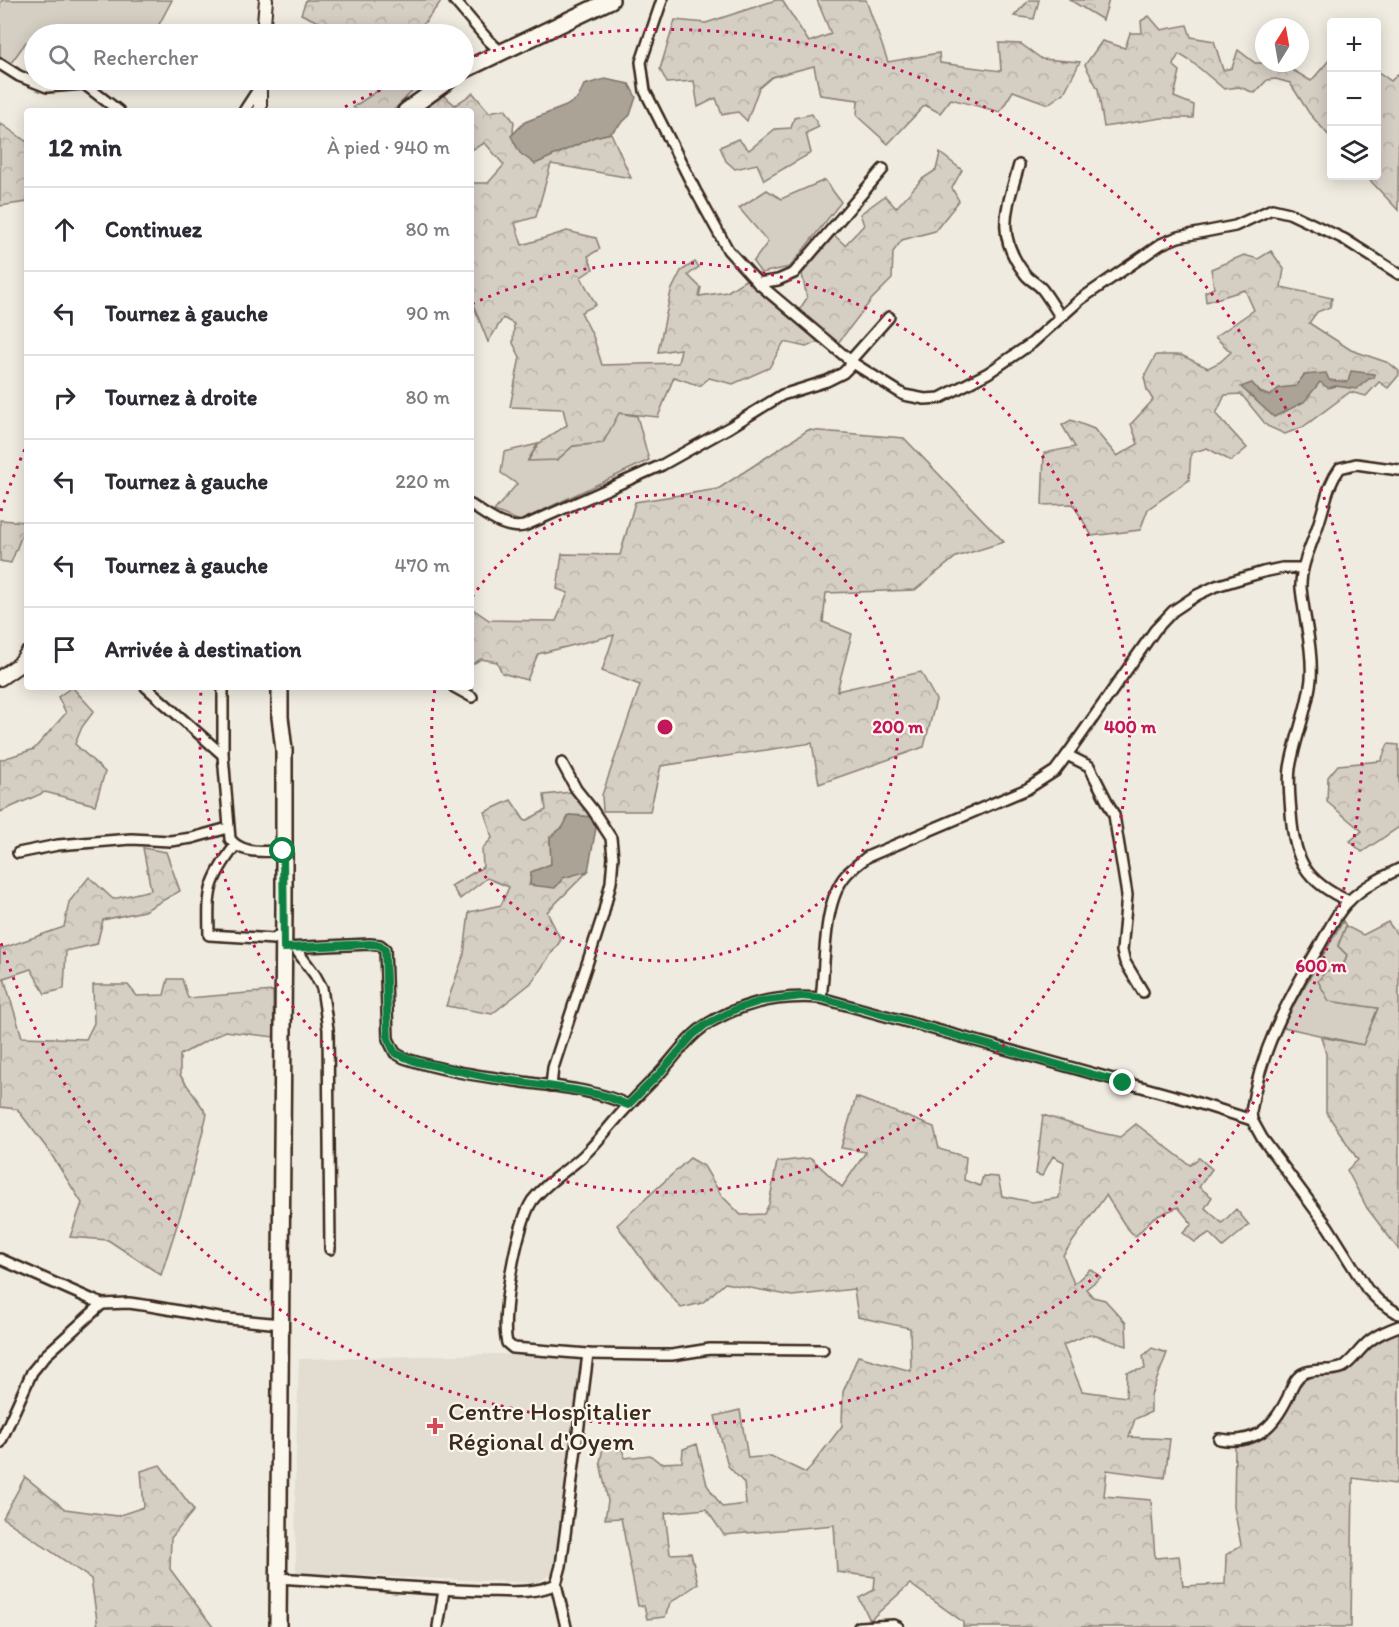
<!DOCTYPE html>
<html lang="fr">
<meta charset="utf-8">
<style>
:root{--surface:#fff;--page:#f7f7f7;--text:#2b2b33;--muted:#7c7c81;--line:#e1e1e2}
body{margin:0;font-family:Itim,sans-serif;background:var(--page);color:var(--text)}
.controls{position:absolute;right:18px;top:18px;display:grid;overflow:hidden;border-radius:6px;box-shadow:0 3px 15px #0003}
.controls button{width:54px;height:54px;display:grid;place-items:center;padding:0;border:0;border-bottom:2px solid var(--line);background:var(--surface);color:var(--text);font:30px sans-serif}
.compass{position:absolute;left:1255px;top:18px;width:54px;height:54px;border-radius:50%;background:var(--surface);box-shadow:0 3px 15px #0003;rotate:11deg}
.stop{position:absolute;width:18px;height:18px;margin:-14px;border:4px solid #0b8043;border-radius:50%;background:#fff}
.stop.end{background:#0b8043;border-color:#fff;box-shadow:0 2px 6px #0008}
.list{margin:0;padding:0;list-style:none}
h2{display:flex;justify-content:space-between;align-items:center;height:78px;margin:0;padding:0 24px;font-size:26px}
h2 small{font-size:20px;font-weight:400;color:var(--muted)}
.list li{display:grid;grid-template-columns:39px 1fr auto;gap:18px;align-items:center;box-sizing:border-box;height:84px;padding:0 24px;border-top:2px solid var(--line)}
.list b{display:block;font-size:22px;white-space:nowrap}
.list em{font-size:20px;font-style:normal;color:var(--muted)}
.icon{flex:none;width:33px;height:33px;fill:none;stroke:currentColor;stroke-width:2;stroke-linecap:round;stroke-linejoin:round}
.map{position:relative;flex:none;width:1399px;height:1627px;overflow:hidden}
.search{position:absolute;background:var(--surface);box-shadow:0 3px 15px #0003;left:24px;top:24px;width:450px;height:66px;display:flex;align-items:center;gap:15px;box-sizing:border-box;padding:0 21px;border-radius:33px;color:var(--muted);font-size:22px}
.panel{position:absolute;background:var(--surface);box-shadow:0 3px 15px #0003;left:24px;top:108px;width:450px;height:582px;border-radius:6px}
.map>svg:first-child{display:block}
.built{fill:#e2dcd1}
.green{fill:#d5cec3;stroke:#887c70;stroke-width:1.5}
.forest{fill:url(#forest-crowns);stroke:#887c70;stroke-width:1.5}
.water{fill:#aca397;stroke:#7f7367;stroke-width:1.5}
.lines{fill:none;stroke-linecap:round;stroke-linejoin:round}
.minor-casing{stroke:#3b2a1e;stroke-width:14}
.tertiary-casing{stroke:#3b2a1e;stroke-width:16}
.secondary-casing{stroke:#3b2a1e;stroke-width:18}
.primary-casing{stroke:#3b2a1e;stroke-width:20}
.minor{stroke:#fbf7ec;stroke-width:9}
.tertiary{stroke:#fbf7ec;stroke-width:12}
.secondary{stroke:#fbf7ec;stroke-width:14}
.primary{stroke:#fbf7ec;stroke-width:15}
.route{stroke:#0b8043;stroke-width:8}
.ring{fill:none;stroke:#c2185b;stroke-width:3;stroke-dasharray:3 6}
.poi-dot{fill:#d1495b;stroke:#fbf7ec;stroke-width:2}
.labels{text-anchor:middle;stroke-width:4.5;stroke-linejoin:round;paint-order:stroke}
.poi-label{font-size:26px;fill:#3b2a1e;stroke:#fbf7ec;text-anchor:start}
.centre{fill:#c2185b;stroke:#fbf7ec;stroke-width:3}
.ring-label{font-size:18px;text-anchor:middle;font-weight:bold;fill:#c2185b;stroke:#fbf7ec;stroke-width:4.5;stroke-linejoin:round;paint-order:stroke}
</style>
<div class="map">
<svg width="1399" height="1627" viewBox="0 0 1399 1627">
<defs>
<pattern id="forest-crowns" width="20" height="18" patternUnits="userSpaceOnUse" patternTransform="scale(1.5)"><rect width="20" height="18" fill="#d5cec3"/><path d="M2 6a3 3 0 1 1 6 0M12 15a3 3 0 1 1 6 0" fill="none" stroke="#b8b1a7"/></pattern>
</defs>
<rect width="100%" height="100%" fill="#f0ebe0"/>
<filter id="ink" filterUnits="userSpaceOnUse"><feTurbulence type="fractalNoise" baseFrequency=".0167" numOctaves="2"/><feDisplacementMap in="SourceGraphic" scale="12" xChannelSelector="R" yChannelSelector="G"/><feConvolveMatrix kernelMatrix="1 2 1 2 8 2 1 2 1" color-interpolation-filters="sRGB"/></filter>
<g filter="url(#ink)">
<polygon class="built" points="495,1354 578,1356 580,1366 555,1571 537,1583 296,1573 295,1486 299,1359"/>
<g class="green">
<polygon points="2,0 172,0 154,34 34,34 34,43 26,42 11,63 0,57 0,4"/>
<polygon points="825,180 841,202 790,267 761,273 753,262 768,242 739,208 767,190 781,199"/>
<polygon points="618,413 637,416 649,460 520,521 494,511 517,484 501,473 504,452 538,444 528,460 557,460 573,446 603,443"/>
<polygon points="1343,921 1346,926 1338,946 1347,955 1329,1001 1378,1008 1363,1045 1283,1027 1296,1001"/>
</g>
<g class="forest">
<polygon points="306,0 442,0 416,34 344,34 301,14"/>
<polygon points="776,0 782,0 809,42 831,34 817,0 866,0 888,62 939,53 940,63 1001,71 999,43 1021,44 1042,59 1080,62 1064,93 1048,104 1013,91 1000,112 951,99 940,113 925,105 888,144 857,116 858,100 820,95 814,66 772,77 759,88 747,121 738,112 722,115 716,98 698,107 694,81 667,83 660,69 675,20 706,23"/>
<polygon points="1029,0 1039,0 1034,19 1014,16"/>
<polygon points="1070,0 1109,0 1103,20"/>
<polygon points="1149,16 1161,30 1187,25 1191,37 1214,41 1223,70 1232,68 1238,50 1255,63 1275,63 1296,72 1311,81 1331,58 1331,138 1309,113 1290,83 1276,79 1267,80 1255,93 1239,87 1224,89 1192,62 1179,54 1173,65 1180,71 1174,97 1194,105 1193,118 1162,118 1104,127 1098,89 1085,65 1102,41 1125,48 1130,33 1142,33 1141,21"/>
<polygon points="1377,71 1391,81 1399,73 1398,210 1366,176 1376,176"/>
<polygon points="390,80 417,80 419,84 393,111 358,111 353,107 391,82"/>
<path d="M473 93 489 112 505 109 514 122C510 145 518 151 535 164L594 137 611 133 631 178 551 164 536 217 515 223 522 245 567 231 596 238 600 249 588 256 593 269 581 277 596 305 581 312 593 336 602 365 678 363 681 349 658 352 671 291 681 271 695 262 699 267 688 275 701 288 699 296 727 292 747 279 818 342 806 347 784 342 769 368 733 384 709 378 700 386 674 377 658 417 619 413 603 443 573 446 557 460 528 461 538 444 567 425 563 409 510 407 520 357 513 343 514 324 503 318 488 342 471 299V183H488L504 165 485 143 471 150V111H422L443 95 455 105Z"/>
<polygon points="812,114 819,127 806,133 811,153 764,180 757,164 735,169 726,161 720,147 738,139 749,150 775,129 791,128 794,118"/>
<polygon points="0,123 27,142 27,202 0,206"/>
<polygon points="940,153 962,170 952,188 959,201 935,231 902,240 893,252 892,279 872,299 838,343 799,310 807,298 802,274 834,235 845,245 864,225 860,214 885,196 896,208 922,179 936,170"/>
<polygon points="1271,251 1284,269 1281,287 1332,298 1330,307 1317,312 1309,323 1351,350 1389,363 1399,371 1399,375 1388,388 1379,382 1366,396 1350,392 1303,427 1285,434 1267,426 1241,394 1225,395 1216,414 1247,448 1231,461 1207,448 1191,453 1189,480 1148,509 1140,530 1092,536 1073,504 1042,505 1044,453 1075,447 1062,425 1071,420 1094,429 1117,456 1138,444 1131,424 1153,400 1147,390 1144,377 1156,355 1181,355 1208,368 1220,362 1231,352 1215,337 1254,310 1245,290 1206,302 1205,292 1214,288 1211,269 1244,255 1258,259"/>
<polygon points="808,430 904,438 1004,542 956,557 915,590 826,593 823,622 852,634 837,691 921,672 936,700 924,747 819,784 812,743 661,766 650,811 603,811 602,795 640,685 602,671 614,635 538,654 527,680 502,673 497,662 481,659 471,665 471,608 489,620 556,621 568,593 557,589 562,554 620,555 635,502 718,489"/>
<polygon points="0,520 27,522 11,563 0,561"/>
<polygon points="72,687 94,711 82,727 75,744 105,772 95,805 45,792 0,812 0,760 34,749 66,713 58,697"/>
<polygon points="1388,744 1399,745 1399,827 1362,852 1350,841 1362,831 1327,802 1328,777 1338,765 1381,761"/>
<polygon points="571,792 592,817 569,815 563,827 550,837 551,864 531,872 530,885 588,871 547,912 561,940 531,983 492,1014 446,1006 464,954 469,912 501,905 509,887 487,878 460,899 451,886 483,867 482,849 492,838 485,812 511,800 525,821 546,810 544,795"/>
<polygon points="143,848 166,852 180,891 144,911 103,920 97,944 66,951 64,989 45,994 31,969 4,978 22,1037 86,1039 94,1023 93,985 128,985 137,996 164,995 168,979 182,979 188,998 273,991 274,1037 225,1031 180,1055 180,1075 207,1114 188,1191 161,1275 108,1240 70,1237 82,1203 49,1151 17,1109 0,1107 0,949 64,927 69,902 89,877 113,899 151,890"/>
<polygon points="1388,922 1399,937 1399,1250 1367,1208 1347,1170 1358,1160 1326,1112 1326,1054 1321,1037 1363,1045 1378,1008 1329,1001 1318,981 1326,971 1342,970 1347,955 1338,946 1346,926 1363,935"/>
<polygon points="856,1097 934,1127 939,1149 966,1157 964,1180 980,1186 983,1176 998,1177 1002,1196 1032,1202 1059,1198 1064,1162 1053,1156 1042,1176 1036,1174 1043,1115 1097,1132 1120,1137 1136,1124 1190,1165 1199,1158 1212,1169 1199,1187 1212,1197 1205,1208 1222,1223 1236,1209 1249,1225 1223,1247 1209,1233 1195,1242 1183,1233 1192,1224 1178,1207 1153,1218 1135,1237 1124,1224 1106,1195 1063,1255 1074,1284 1090,1269 1101,1277 1086,1289 1093,1297 1105,1300 1126,1323 1127,1346 1090,1334 1063,1345 1082,1391 1126,1397 1127,1372 1145,1369 1143,1356 1152,1348 1167,1353 1151,1395 1151,1412 1135,1419 1129,1437 1170,1439 1165,1478 1107,1470 1104,1496 1151,1500 1155,1558 1179,1556 1183,1586 1225,1584 1226,1555 1241,1545 1234,1507 1235,1445 1251,1443 1273,1428 1284,1416 1299,1385 1309,1377 1340,1372 1375,1340 1399,1331 1399,1476 1395,1484 1353,1478 1351,1627 963,1627 963,1622 910,1584 870,1620 859,1598 874,1590 875,1577 837,1572 834,1525 724,1535 706,1509 665,1513 670,1554 691,1553 698,1584 670,1603 665,1617 647,1619 644,1606 638,1606 621,1518 605,1519 608,1501 600,1462 605,1438 619,1441 625,1458 650,1455 660,1463 682,1462 683,1449 697,1444 707,1485 722,1507 746,1504 744,1483 728,1466 715,1416 740,1410 748,1458 771,1456 806,1473 842,1426 843,1392 858,1356 911,1371 910,1328 858,1317 854,1289 792,1296 725,1283 702,1303 681,1308 649,1269 617,1225 690,1158 704,1166 721,1195 741,1215 764,1214 769,1204 777,1162 811,1158 842,1187 866,1152 841,1148"/>
<polygon points="160,1465 194,1510 171,1538 170,1569 213,1627 98,1627 91,1579 3,1518 25,1477 65,1509 117,1516 144,1507 141,1471"/>
</g>
<g class="water">
<polygon points="605,79 629,84 636,97 630,115 611,133 594,137 535,164 520,153 511,136 525,122 566,106 578,98 584,85"/>
<polygon points="1351,371 1374,374 1374,378 1369,379 1356,389 1336,386 1328,388 1320,382 1304,402 1274,417 1241,387 1252,383 1260,392 1270,396 1279,388 1296,386 1304,375 1326,373 1329,380 1348,382"/>
<polygon points="569,815 592,817 596,828 588,871 563,878 555,888 530,885 531,872 551,864 550,837 563,827"/>
</g>
<g class="lines">
<g class="minor-casing">
<g id="minor">
<polyline points="454,0 488,40 501,52"/>
<polyline points="662,0 641,62 645,91 695,190 728,250 758,283 853,363 904,395 925,399 940,398 988,373 1032,343 1081,299 1161,244 1178,237 1235,226 1272,209 1289,213 1344,239 1399,274"/>
<polyline points="0,64 19,76 47,87 84,84 119,111"/>
<polyline points="244,111 259,88"/>
<path d="M1019 165C1007 208 994 234 1025 274 1029 280 1037 283 1042 289 1049 298 1054 307 1060 316"/>
<polyline points="758,283 778,280 794,273 883,169"/>
<polyline points="850,361 889,317"/>
<path d="M471 505C487 515 504 530 524 526L662 465 730 427 782 395 827 381 843 373 853 363"/>
<polyline points="146,687 223,755"/>
<path d="M223 687V755L230 839C242 855 265 851 283 851"/>
<polyline points="454,687 472,697"/>
<polyline points="1067,755 1089,766 1114,815 1127,895 1122,951 1125,962 1143,992"/>
<path d="M235 846C208 882 208 891 209 935L274 939 284 931"/>
<polyline points="18,853 58,845 131,839 170,841 192,838 228,828"/>
<path d="M1399 869C1381 878 1363 887 1349 901 1336 913 1328 932 1319 947 1288 999 1260 1051 1251 1112L1252 1120 1262 1138 1328 1227 1367 1289 1380 1302 1399 1314"/>
<path d="M1349 901C1305 882 1294 859 1291 813 1290 798 1288 783 1290 768 1295 738 1308 708 1311 679 1313 649 1304 618 1301 588 1300 564 1314 541 1320 519 1326 500 1328 484 1340 468L1356 464 1399 470"/>
<path d="M284 948 370 944 380 945 385 949 388 1039 395 1053 404 1058C445 1072 488 1077 530 1083 562 1087 599 1091 628 1105"/>
<polyline points="295,948 315,975 322,988 328,1029 330,1249"/>
<path d="M821 998C826 962 822 903 846 875 852 868 860 863 867 857L1027 789 1055 771 1067 755 1155 630 1173 611 1197 595 1216 586 1263 572 1282 568H1303"/>
<polyline points="551,1086 553,1068 603,915 611,882 613,857 611,838 592,809 576,789 562,763"/>
<polyline points="0,1259 102,1304 129,1303 150,1306 219,1318 281,1324"/>
<path d="M823 1350 710 1349 672 1355H654L588 1354 513 1348 507 1343C500 1317 517 1224 532 1201 546 1182 567 1171 583 1156 600 1140 613 1121 629 1105 639 1094 650 1083 661 1072 678 1053 692 1031 716 1019 749 1001 784 995 821 998L1185 1099 1252 1120"/>
<path d="M1219 1439C1255 1445 1273 1428 1288 1397 1291 1389 1294 1379 1302 1374 1315 1367 1331 1373 1343 1367 1351 1362 1357 1353 1363 1347 1373 1336 1386 1331 1399 1326"/>
<polyline points="0,1443 32,1372 46,1355 102,1304"/>
<path d="M279 1578C346 1582 413 1589 480 1591 504 1591 534 1595 556 1584"/>
<polyline points="438,1627 444,1590"/>
<polyline points="566,1627 556,1584 561,1566 588,1354"/>
<polyline points="859,1627 894,1625 898,1627"/>
</g>
</g>
<g class="tertiary-casing">
<g id="tertiary">
<polyline points="263,34 266,0"/>
<polyline points="260,80 260,111"/>
</g>
</g>
<g class="secondary-casing">
<polyline id="secondary" points="0,678 19,665 27,654"/>
</g>
<g class="primary-casing">
<g id="primary">
<polyline points="464,70 611,0"/>
<polyline points="406,111 449,80"/>
<polyline points="278,1627 284,908 284,750 280,717 280,687"/>
</g>
</g>
<use href="#minor" class="minor"/>
<use href="#tertiary" class="tertiary"/>
<use href="#secondary" class="secondary"/>
<use href="#primary" class="primary"/>
</g>
</g>
<g class="lines" filter="url(#ink)">
<polyline class="route" points="283,851 284,948 370,944 380,945 385,950 388,1039 395,1053 417,1062 487,1077 575,1090 605,1096 628,1105 661,1072 693,1035 705,1025 736,1009 761,1001 802,996 821,998 866,1010 1123,1083"/>
</g>
<g class="ring">
<path d="M472 597A233 233 0 1 1 435 689"/>
<path d="M472 304A465 465 0 1 1 201 691"/>
<path d="M1 511A698 698 0 0 1 25 449M337 111A698 698 0 0 1 404 80M467 58A698 698 0 1 1 1 943"/>
</g>
<path class="poi-dot" d="M432 1417h6v6h6v6h-6v6h-6v-6h-6v-6h6z"/>
<g class="labels">
<g class="poi-label">
<text x="448" y="1420">Centre Hospitalier<tspan x="448" dy="30">Régional d'Oyem</tspan></text>
</g>
</g>
<circle cx="665" cy="727" r="9" class="centre"/>
<g class="ring-label">
<text x="898" y="733">200 m</text>
<text x="1130" y="733">400 m</text>
<text x="1321" y="972">600 m</text>
</g>
</svg>
<div class="controls">
<button>+</button>
<button>−</button>
<button><svg class="icon" aria-label="layers" viewBox="0 0 24 24"><path d="M12 4l9 5-9 5-9-5zM3 14l9 5 9-5"/></svg></button>
</div>
<svg class="compass" viewBox="-18 -18 36 36"><path d="M0-13l5 13h-10z" fill="#e53935"/><path d="M0 13l5-13h-10z" fill="#7c7c81"/></svg>
<div class="stop" style="left:283px;top:851px"></div>
<div class="stop end" style="left:1123px;top:1083px"></div>
<div class="search"><svg class="icon" aria-label="search" viewBox="0 0 24 24"><circle cx="10" cy="10" r="6"/><path d="M15 15l6 6"/></svg>Rechercher</div>
<section class="panel">
<h2>12 min<small>À pied · 940 m</small></h2>
<ul class="list">
<li><svg class="icon" aria-label="ahead" viewBox="0 0 24 24"><path d="M12 20V5M6 11l6-6 6 6"/></svg><div><b>Continuez</b></div><em>80 m</em></li>
<li><svg class="icon" aria-label="left" viewBox="0 0 24 24"><path d="M17 20v-9H6M10 6l-5 5 5 5"/></svg><div><b>Tournez à gauche</b></div><em>90 m</em></li>
<li><svg class="icon" aria-label="right" viewBox="0 0 24 24"><path d="M7 20v-9h11M14 6l5 5-5 5"/></svg><div><b>Tournez à droite</b></div><em>80 m</em></li>
<li><svg class="icon" aria-label="left" viewBox="0 0 24 24"><path d="M17 20v-9H6M10 6l-5 5 5 5"/></svg><div><b>Tournez à gauche</b></div><em>220 m</em></li>
<li><svg class="icon" aria-label="left" viewBox="0 0 24 24"><path d="M17 20v-9H6M10 6l-5 5 5 5"/></svg><div><b>Tournez à gauche</b></div><em>470 m</em></li>
<li><svg class="icon" aria-label="arrive" viewBox="0 0 24 24"><path d="M6 21V4h12l-3 4 3 4H6"/></svg><div><b>Arrivée à destination</b></div></li>
</ul>
</section>
</div>
